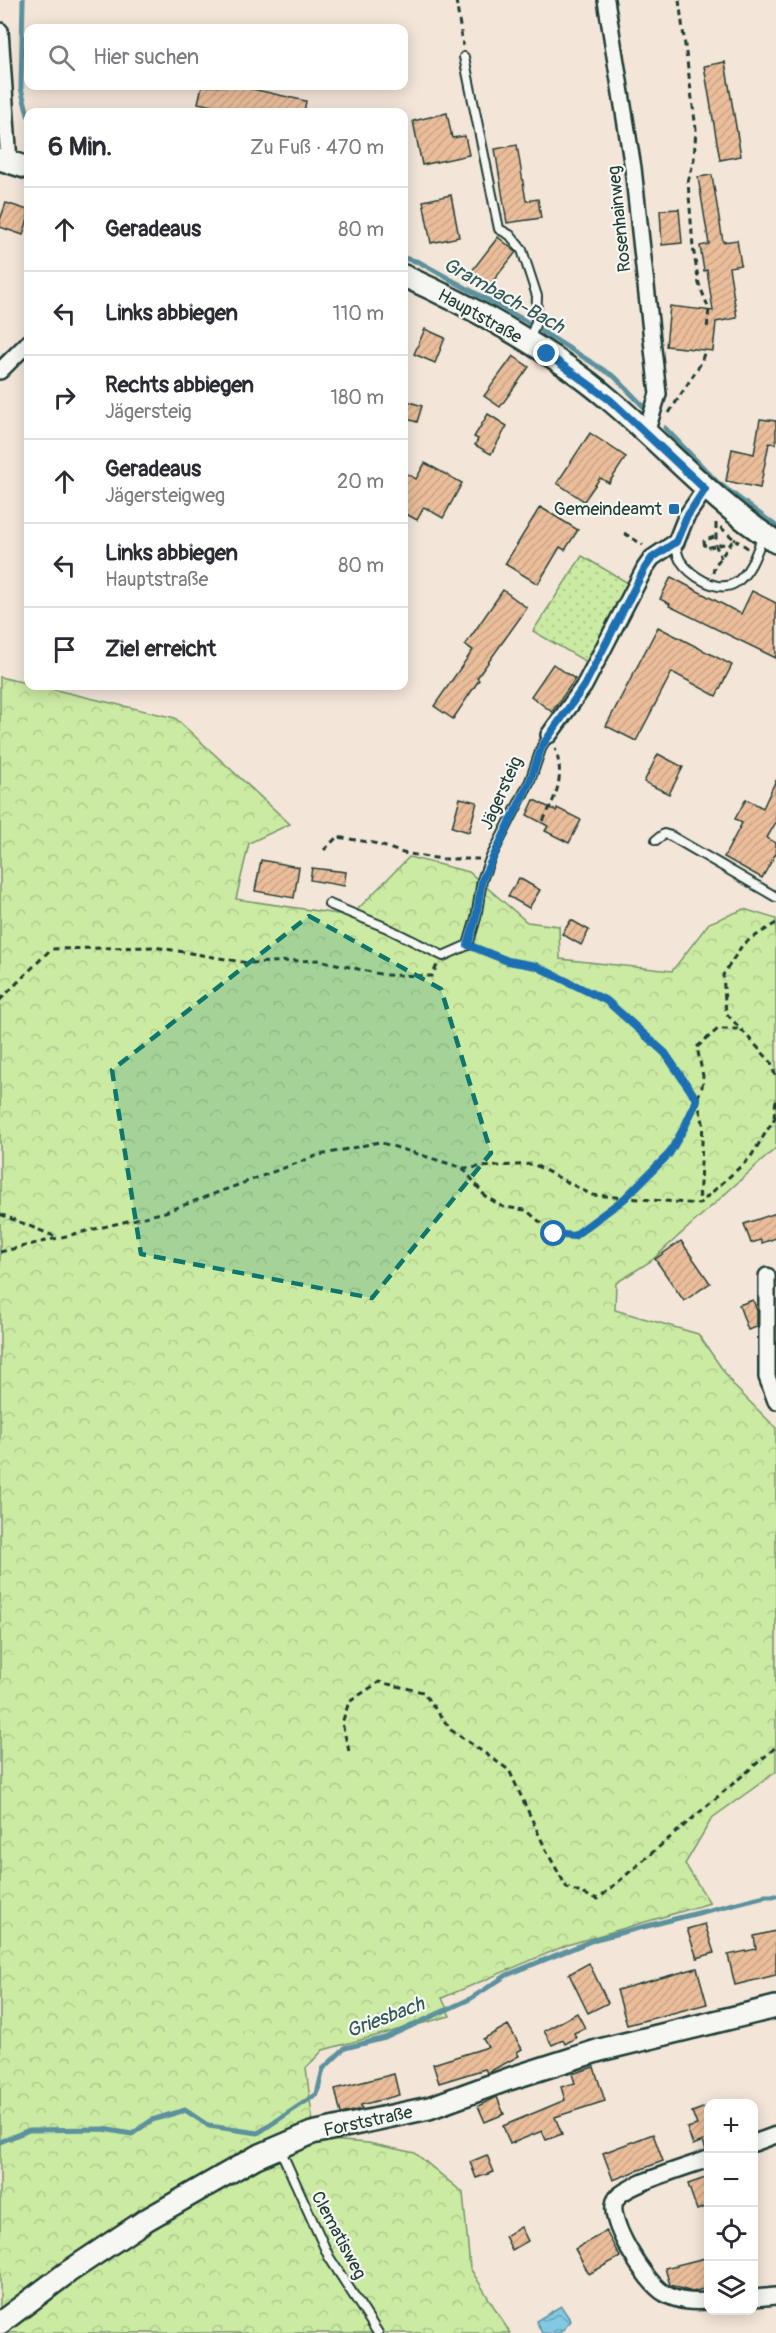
<!DOCTYPE html>
<html lang="de">
<meta charset="utf-8">
<style>
:root{--surface:#fff;--page:#f7f7f7;--text:#2b2b33;--muted:#7c7c81;--line:#e1e1e2}
body{margin:0;font-family:Pangolin,sans-serif;background:var(--page);color:var(--text)}
.controls{position:absolute;right:18px;bottom:18px;display:grid;overflow:hidden;border-radius:12px;box-shadow:0 3px 15px #0003}
.controls button{width:54px;height:54px;display:grid;place-items:center;padding:0;border:0;border-bottom:2px solid var(--line);background:var(--surface);color:var(--text);font:30px sans-serif}
.stop{position:absolute;width:18px;height:18px;margin:-14px;border:4px solid #1f6fb2;border-radius:50%;background:#fff}
.stop.end{background:#1f6fb2;border-color:#fff;box-shadow:0 2px 6px #0008}
.list{margin:0;padding:0;list-style:none}
h2{display:flex;justify-content:space-between;align-items:center;height:78px;margin:0;padding:0 24px;font-size:26px}
h2 small{font-size:20px;font-weight:400;color:var(--muted)}
.list li{display:grid;grid-template-columns:39px 1fr auto;gap:18px;align-items:center;box-sizing:border-box;height:84px;padding:0 24px;border-top:2px solid var(--line)}
.list b{display:block;font-size:22px;white-space:nowrap}
.list p{margin:0;font-size:20px;white-space:nowrap;color:var(--muted)}
.list em{font-size:20px;font-style:normal;color:var(--muted)}
.icon{flex:none;width:33px;height:33px;fill:none;stroke:currentColor;stroke-width:2;stroke-linecap:round;stroke-linejoin:round}
.map{position:relative;flex:none;width:776px;height:2333px;overflow:hidden}
.search{position:absolute;background:var(--surface);box-shadow:0 3px 15px #0003;left:24px;top:24px;width:384px;height:66px;display:flex;align-items:center;gap:15px;box-sizing:border-box;padding:0 21px;border-radius:12px;color:var(--muted);font-size:22px}
.panel{position:absolute;background:var(--surface);box-shadow:0 3px 15px #0003;left:24px;top:108px;width:384px;height:582px;border-radius:12px}
.map>svg:first-child{display:block}
.forest{fill:url(#forest-crowns);stroke:#75946b;stroke-width:1.5}
.park{fill:url(#park-dots);stroke:#75946b;stroke-width:1.5}
.water{fill:url(#water-waves);stroke:#5b919e;stroke-width:1.5}
.lines{fill:none;stroke-linecap:round;stroke-linejoin:round}
.stream{stroke:#5b919e;stroke-width:5}
.building{fill:url(#building-hatch);stroke:#1f3d34;stroke-width:1.5}
.lane-casing{stroke:#1f3d34;stroke-width:12}
.street-casing{stroke:#1f3d34;stroke-width:20}
.secondary-casing{stroke:#1f3d34;stroke-width:26}
.path{stroke:#1f3d34;stroke-width:3;stroke-dasharray:6 4.5;stroke-linecap:butt}
.lane{stroke:#f6f6f2;stroke-width:8}
.street{stroke:#f6f6f2;stroke-width:15}
.secondary{stroke:#f6f6f2;stroke-width:21}
.route{stroke:#1f6fb2;stroke-width:8}
.marked{fill:#0f766e;fill-opacity:0.2;stroke:#0f766e;stroke-width:4.5;stroke-dasharray:12 8;stroke-linejoin:round}
.poi-dot{fill:#1f6fb2;stroke:#f6f6f2;stroke-width:2}
.labels{text-anchor:middle;stroke-width:4.5;stroke-linejoin:round;paint-order:stroke}
.street-label{font-size:18px;fill:#1f3d34;stroke:#f6f6f2}
.poi-label{font-size:18px;fill:#1f3d34;stroke:#f6f6f2;text-anchor:end}
.water-label{font-size:20px;font-style:italic;fill:#335957;stroke:#f6f6f2}
</style>
<div class="map">
<svg width="776" height="2333" viewBox="0 0 776 2333">
<defs>
<pattern id="forest-crowns" width="20" height="18" patternUnits="userSpaceOnUse" patternTransform="scale(1.5)"><rect width="20" height="18" fill="#cbeaa2"/><path d="M2 6a3 3 0 1 1 6 0M12 15a3 3 0 1 1 6 0" fill="none" stroke="#aeca8c"/></pattern>
<pattern id="park-dots" width="8" height="8" patternUnits="userSpaceOnUse" patternTransform="scale(1.5)"><rect width="8" height="8" fill="#cbeaa2"/><path d="M2 2h.1M6 6h.1" fill="none" stroke="#aeca8c" stroke-width="1.8" stroke-linecap="round"/></pattern>
<pattern id="water-waves" width="16" height="10" patternUnits="userSpaceOnUse" patternTransform="scale(1.5)"><rect width="16" height="10" fill="#83c9e4"/><path d="M0 5q4-4 8 0t8 0" fill="none" stroke="#6ba4ba"/></pattern>
<pattern id="building-hatch" width="6" height="6" patternUnits="userSpaceOnUse" patternTransform="scale(1.5)"><rect width="6" height="6" fill="#ebbe9b"/><path d="M-1 1l2-2M0 6l6-6M5 7l2-2" fill="none" stroke="#c9a486"/></pattern>
</defs>
<rect width="100%" height="100%" fill="#f3e5d8"/>
<filter id="ink" filterUnits="userSpaceOnUse"><feTurbulence type="fractalNoise" baseFrequency=".0167" numOctaves="2"/><feDisplacementMap in="SourceGraphic" scale="12" xChannelSelector="R" yChannelSelector="G"/><feConvolveMatrix kernelMatrix="1 2 1 2 8 2 1 2 1" color-interpolation-filters="sRGB"/></filter>
<g filter="url(#ink)">
<polygon class="forest" points="0,677 175,718 290,824 249,843 236,899 351,916 409,857 469,872 527,922 559,926 560,959 672,971 709,923 744,909 776,919 776,1148 651,1261 616,1283 615,1310 698,1334 734,1386 776,1428 776,1772 712,1818 685,1864 710,1903 567,1945 442,1998 450,2016 323,2050 306,2068 315,2139 368,2143 415,2153 463,2193 470,2268 510,2333 0,2333"/>
<polygon class="park" points="582,556 630,584 590,664 533,631"/>
<polygon class="water" points="561,2306 571,2321 560,2333 542,2333 536,2321"/>
<g class="lines">
<g class="stream">
<polyline points="23,0 21,88 28,115"/>
<polyline points="404,258 419,262 524,320 615,377 644,407"/>
<polyline points="665,428 717,482 776,526"/>
<polyline points="0,2142 29,2130 103,2129 132,2134 152,2120 185,2110 209,2126 258,2133 317,2094 323,2069 345,2048 385,2038 470,1999 507,1975 596,1939 765,1896 776,1896"/>
</g>
</g>
<g class="building">
<polygon points="725,62 741,156 720,160 704,66"/>
<polygon points="202,86 239,86 306,101 304,112 239,112 198,103"/>
<polygon points="447,113 452,138 465,136 469,155 422,165 413,121"/>
<polygon points="517,145 526,201 538,199 541,218 507,223 495,149"/>
<polygon points="712,175 723,242 737,240 741,265 729,267 737,318 716,322 713,351 666,346 670,306 713,311 707,270 704,271 700,246 709,244 698,177"/>
<polygon points="451,195 459,237 431,243 423,201"/>
<polygon points="6,203 28,210 28,219 23,235 0,227 0,220"/>
<polygon points="679,209 682,243 662,245 660,210"/>
<polygon points="498,237 516,252 489,286 471,272"/>
<polygon points="425,329 445,338 435,363 414,354"/>
<polygon points="513,356 529,367 500,407 484,396"/>
<polygon points="404,400 422,406 417,422 404,418"/>
<polygon points="488,414 507,426 491,454 475,445 478,439 474,437"/>
<polygon points="760,419 776,421 776,444 769,443 760,488 726,481 732,449 754,454"/>
<polygon points="590,433 626,457 609,483 600,478 584,501 557,483"/>
<polygon points="425,463 462,483 443,518 424,507 417,520 404,513 404,472 416,479"/>
<polygon points="540,507 578,530 565,550 560,547 538,584 505,564"/>
<polygon points="671,577 741,614 752,591 776,603 776,658 669,606 670,604 660,599"/>
<polygon points="503,590 527,608 477,678 479,680 453,719 434,706 473,650 465,645"/>
<polygon points="658,627 732,665 716,696 672,672 636,741 606,726"/>
<polygon points="553,664 575,679 552,712 531,696"/>
<polygon points="658,754 683,767 669,794 644,782"/>
<polygon points="776,780 776,822 767,838 776,843 776,853 762,878 724,857 742,823 735,819 746,799 763,808"/>
<polygon points="460,798 477,802 469,832 452,827"/>
<polygon points="534,800 556,811 557,808 581,820 569,843 545,831 548,826 527,815"/>
<polygon points="261,860 299,867 294,898 255,891"/>
<polygon points="312,868 346,872 344,886 310,880"/>
<polygon points="519,878 540,890 529,908 508,896"/>
<polygon points="571,920 589,930 581,945 562,934"/>
<polygon points="776,1213 776,1238 762,1243 761,1240 751,1243 744,1224"/>
<polygon points="681,1241 710,1283 684,1301 655,1259"/>
<polygon points="753,1300 757,1311 757,1327 748,1330 739,1305"/>
<polygon points="705,1924 714,1953 697,1958 687,1929"/>
<polygon points="776,1931 776,1975 735,1985 728,1955 756,1949 754,1936"/>
<polygon points="589,1963 608,2003 588,2013 569,1974"/>
<polygon points="697,1968 707,2004 627,2025 617,1990"/>
<polygon points="577,2013 585,2028 574,2033 576,2038 565,2044 563,2040 552,2045 544,2031"/>
<polygon points="508,2025 522,2049 517,2052 519,2056 487,2073 485,2069 439,2083 433,2064 488,2047 483,2039"/>
<polygon points="594,2067 605,2101 555,2117 562,2134 546,2140 542,2131 510,2144 503,2126 565,2100 561,2087 575,2083 572,2074"/>
<polygon points="394,2074 399,2095 361,2105 362,2109 341,2114 335,2089"/>
<polygon points="497,2097 504,2114 485,2122 478,2106"/>
<polygon points="708,2106 708,2149 706,2150 703,2141 693,2145 687,2128 697,2125 692,2112"/>
<polygon points="653,2134 663,2161 613,2180 603,2153"/>
<polygon points="487,2155 494,2172 476,2178 470,2162"/>
<polygon points="708,2177 708,2206 697,2210 688,2184"/>
<polygon points="521,2227 528,2241 512,2250 505,2236"/>
<polygon points="606,2231 620,2257 589,2274 575,2249"/>
<polygon points="705,2258 708,2274 708,2288 692,2292 670,2285 665,2268"/>
</g>
<g class="lines">
<g class="lane-casing">
<g id="lane">
<polyline points="464,57 499,229 510,235 522,250 537,296 536,322 529,341"/>
<path d="M676 542C676 548 677 554 680 560 690 575 717 594 735 583 751 573 757 551 763 535"/>
<polyline points="656,840 664,834 671,836 776,897"/>
<polyline points="329,904 385,927 443,956 468,945 476,918 482,880 490,859 530,781 542,746 549,735"/>
<polyline points="280,2149 329,2257 378,2333"/>
</g>
</g>
<g class="street-casing">
<g id="street">
<polyline points="606,0 633,168 658,394 646,433"/>
<polyline points="0,31 9,162"/>
<polyline points="0,371 28,343"/>
<polyline points="549,735 584,686 645,568 652,558 676,542 686,517 705,489"/>
<polyline points="767,1276 767,1377 776,1401"/>
<polyline points="754,2143 776,2135"/>
<path d="M708 2159C690 2166 626 2184 616 2199 604 2218 647 2284 664 2293 678 2302 693 2302 708 2301"/>
<polyline points="754,2298 776,2296"/>
</g>
</g>
<g class="secondary-casing">
<g id="secondary">
<polyline points="0,159 28,168"/>
<path d="M404 276C473 307 553 351 610 400 666 447 714 503 776 542"/>
<polyline points="0,2323 68,2272 146,2220 256,2157 312,2133 429,2108 509,2079 600,2050 776,2007"/>
</g>
</g>
<g class="path">
<polyline points="456,0 463,46"/>
<polyline points="679,0 696,129 694,159 688,182 693,247 699,284 709,309 707,329"/>
<polyline points="669,413 701,363 705,350"/>
<polyline points="716,523 716,546 721,558"/>
<polyline points="624,533 643,545"/>
<polyline points="714,537 704,541 705,548 724,544 731,545"/>
<polyline points="734,539 748,548"/>
<polyline points="713,573 714,567 734,539 718,525"/>
<path d="M543 821C557 794 565 778 555 748"/>
<polyline points="324,850 337,837 374,843 403,853 442,859 479,859"/>
<polyline points="776,923 743,944 723,975 726,1013 771,1062 776,1079"/>
<polyline points="478,949 508,961 536,966 607,1001 665,1053 697,1100 703,1122 699,1204"/>
<polyline points="0,1000 51,949 155,947 248,963 319,960 384,975 432,976 437,965"/>
<polyline points="774,1117 776,1098"/>
<polyline points="463,1168 485,1196 503,1207 526,1210 554,1234 574,1236 624,1199 668,1154 684,1128 702,1087 703,1076 697,1047 718,1029 740,1029"/>
<polyline points="0,1214 56,1237"/>
<polyline points="0,1252 165,1212 316,1156 379,1142 463,1168 533,1164 592,1195 699,1204 750,1158 776,1116"/>
<polyline points="349,1751 342,1723 349,1702 379,1682 423,1692 451,1730 509,1770 547,1852 567,1888 598,1899 776,1747"/>
</g>
<use href="#lane" class="lane"/>
<use href="#street" class="street"/>
<use href="#secondary" class="secondary"/>
</g>
</g>
<g class="lines" filter="url(#ink)">
<polyline class="route" points="547,354 610,400 705,489 686,518 676,542 652,558 645,568 584,686 542,746 530,781 482,880 476,918 468,945 508,961 536,966 607,1001 665,1053 697,1100 684,1128 669,1154 624,1199 574,1236 554,1234"/>
</g>
<path class="marked" d="M309 916 441 989 491 1153 372 1298 141 1254 112 1070Z"/>
<rect class="poi-dot" x="668" y="503" width="12" height="12" rx="3"/>
<g class="labels">
<g class="street-label">
<text transform="translate(619 219) rotate(-96)" y="6">Rosenhainweg</text>
<text transform="translate(480 316) rotate(29)" y="6">Hauptstraße</text>
<text transform="translate(501 793) rotate(-66)" y="6">Jägersteig</text>
<text transform="translate(368 2121) rotate(-12)" y="6">Forststraße</text>
<text transform="translate(339 2235) rotate(62)" y="6">Clematisweg</text>
</g>
<g class="poi-label">
<text x="662" y="515">Gemeindeamt</text>
</g>
<g class="water-label">
<text transform="translate(504 295) rotate(29)" y="7">Grambach-Bach</text>
<text transform="translate(385 2017) rotate(-21)" y="7">Griesbach</text>
</g>
</g>
</svg>
<div class="controls">
<button>+</button>
<button>−</button>
<button><svg class="icon" aria-label="locate" viewBox="0 0 24 24"><circle cx="12" cy="12" r="6"/><path d="M12 2v4M12 18v4M2 12h4M18 12h4"/></svg></button>
<button><svg class="icon" aria-label="layers" viewBox="0 0 24 24"><path d="M12 4l9 5-9 5-9-5zM3 14l9 5 9-5"/></svg></button>
</div>
<div class="stop" style="left:554px;top:1234px"></div>
<div class="stop end" style="left:547px;top:354px"></div>
<div class="search"><svg class="icon" aria-label="search" viewBox="0 0 24 24"><circle cx="10" cy="10" r="6"/><path d="M15 15l6 6"/></svg>Hier suchen</div>
<section class="panel">
<h2>6 Min.<small>Zu Fuß · 470 m</small></h2>
<ul class="list">
<li><svg class="icon" aria-label="ahead" viewBox="0 0 24 24"><path d="M12 20V5M6 11l6-6 6 6"/></svg><div><b>Geradeaus</b></div><em>80 m</em></li>
<li><svg class="icon" aria-label="left" viewBox="0 0 24 24"><path d="M17 20v-9H6M10 6l-5 5 5 5"/></svg><div><b>Links abbiegen</b></div><em>110 m</em></li>
<li><svg class="icon" aria-label="right" viewBox="0 0 24 24"><path d="M7 20v-9h11M14 6l5 5-5 5"/></svg><div><b>Rechts abbiegen</b><p>Jägersteig</p></div><em>180 m</em></li>
<li><svg class="icon" aria-label="ahead" viewBox="0 0 24 24"><path d="M12 20V5M6 11l6-6 6 6"/></svg><div><b>Geradeaus</b><p>Jägersteigweg</p></div><em>20 m</em></li>
<li><svg class="icon" aria-label="left" viewBox="0 0 24 24"><path d="M17 20v-9H6M10 6l-5 5 5 5"/></svg><div><b>Links abbiegen</b><p>Hauptstraße</p></div><em>80 m</em></li>
<li><svg class="icon" aria-label="arrive" viewBox="0 0 24 24"><path d="M6 21V4h12l-3 4 3 4H6"/></svg><div><b>Ziel erreicht</b></div></li>
</ul>
</section>
</div>
